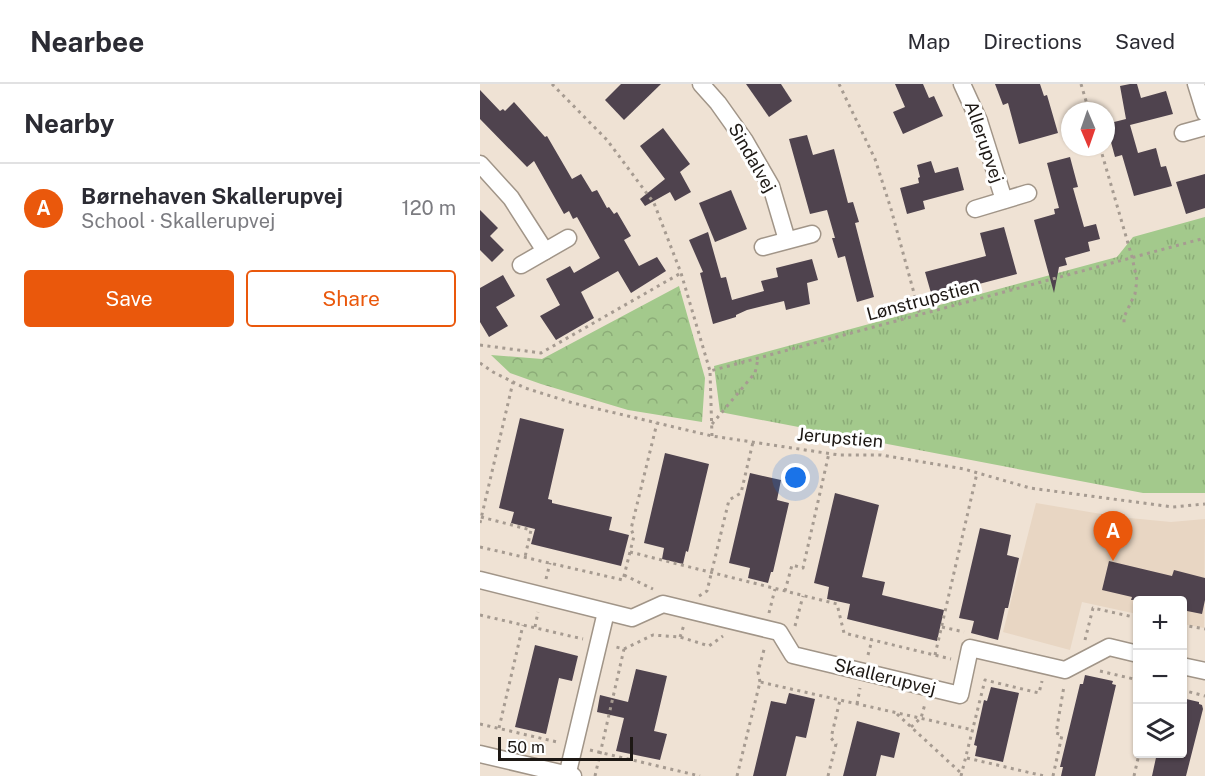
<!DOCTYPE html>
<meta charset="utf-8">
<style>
:root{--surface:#fff;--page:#f2f2f3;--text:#2b2b33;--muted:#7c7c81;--line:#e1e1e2;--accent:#ea580c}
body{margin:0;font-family:"Public Sans",sans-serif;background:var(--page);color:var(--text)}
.controls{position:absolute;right:18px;bottom:18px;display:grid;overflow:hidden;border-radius:6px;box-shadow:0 2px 4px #0004}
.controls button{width:54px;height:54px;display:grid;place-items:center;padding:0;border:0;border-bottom:2px solid var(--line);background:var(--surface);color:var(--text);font:30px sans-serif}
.compass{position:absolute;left:581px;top:18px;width:54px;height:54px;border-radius:50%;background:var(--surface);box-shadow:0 2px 4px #0004;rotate:178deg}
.scale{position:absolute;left:18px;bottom:15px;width:135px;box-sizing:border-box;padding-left:6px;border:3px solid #1d1814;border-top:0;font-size:16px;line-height:21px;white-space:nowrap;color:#1d1814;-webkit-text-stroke:4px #fff;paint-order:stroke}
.you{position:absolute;left:316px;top:394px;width:21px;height:21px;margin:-15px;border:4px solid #fff;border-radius:50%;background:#1a73e8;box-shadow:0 0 0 9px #1a73e833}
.badge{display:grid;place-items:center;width:39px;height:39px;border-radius:50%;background:var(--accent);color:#fff;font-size:20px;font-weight:700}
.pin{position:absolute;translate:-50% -50px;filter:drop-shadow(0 2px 3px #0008)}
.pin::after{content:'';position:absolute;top:32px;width:21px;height:18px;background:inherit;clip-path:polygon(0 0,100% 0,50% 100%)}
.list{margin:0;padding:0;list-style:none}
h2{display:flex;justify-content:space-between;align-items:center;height:78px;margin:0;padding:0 24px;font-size:26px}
h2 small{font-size:20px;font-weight:400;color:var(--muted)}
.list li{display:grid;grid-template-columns:39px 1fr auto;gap:18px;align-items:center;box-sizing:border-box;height:90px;padding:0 24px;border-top:2px solid var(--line)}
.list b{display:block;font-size:22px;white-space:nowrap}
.list p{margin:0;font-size:20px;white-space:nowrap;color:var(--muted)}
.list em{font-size:20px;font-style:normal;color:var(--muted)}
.actions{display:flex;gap:12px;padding:18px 24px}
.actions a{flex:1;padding:14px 0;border:2px solid var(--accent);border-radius:6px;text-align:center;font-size:21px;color:var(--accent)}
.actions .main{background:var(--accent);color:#fff}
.icon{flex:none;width:33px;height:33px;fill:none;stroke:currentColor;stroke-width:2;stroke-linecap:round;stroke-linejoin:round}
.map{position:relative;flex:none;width:725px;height:692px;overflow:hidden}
header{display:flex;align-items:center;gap:36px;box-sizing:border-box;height:84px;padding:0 30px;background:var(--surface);border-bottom:2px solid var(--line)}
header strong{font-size:28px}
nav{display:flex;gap:33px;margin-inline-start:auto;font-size:21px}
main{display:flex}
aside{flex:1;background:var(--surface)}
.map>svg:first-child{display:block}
.built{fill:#e8d6c3}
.forest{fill:url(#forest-crowns)}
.park{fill:url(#park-tufts)}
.building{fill:#4f434e}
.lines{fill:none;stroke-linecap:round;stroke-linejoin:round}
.street-casing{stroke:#a19588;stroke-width:19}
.path{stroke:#a69b91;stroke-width:3;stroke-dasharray:3 4.5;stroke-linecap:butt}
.street{stroke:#fff;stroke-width:16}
.labels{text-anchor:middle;stroke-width:6;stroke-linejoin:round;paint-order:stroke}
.street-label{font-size:18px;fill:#1d1814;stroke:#fff}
</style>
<header>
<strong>Nearbee</strong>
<nav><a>Map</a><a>Directions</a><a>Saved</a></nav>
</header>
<main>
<aside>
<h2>Nearby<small></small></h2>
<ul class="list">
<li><span class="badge">A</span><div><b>Børnehaven Skallerupvej</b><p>School · Skallerupvej</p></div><em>120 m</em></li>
</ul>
<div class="actions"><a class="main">Save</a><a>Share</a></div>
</aside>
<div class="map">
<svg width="725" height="692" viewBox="0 0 725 692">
<defs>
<pattern id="forest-crowns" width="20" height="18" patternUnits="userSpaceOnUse" patternTransform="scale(1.5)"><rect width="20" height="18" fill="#a3c98c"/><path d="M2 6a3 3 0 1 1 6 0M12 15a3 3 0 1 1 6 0" fill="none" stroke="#8cac78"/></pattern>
<pattern id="park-tufts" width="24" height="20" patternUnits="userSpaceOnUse" patternTransform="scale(1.5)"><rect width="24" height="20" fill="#a3c98c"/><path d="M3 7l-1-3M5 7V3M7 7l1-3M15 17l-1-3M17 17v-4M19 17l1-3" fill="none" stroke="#8cac78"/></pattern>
</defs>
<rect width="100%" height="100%" fill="#efe2d4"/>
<polygon class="built" points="556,419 639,433 691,438 725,435 724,544 703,540 702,516 658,516 657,530 602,518 590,566 523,548"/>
<polygon class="forest" points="199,202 225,294 222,338 148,326 61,300 30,289 11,271 62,275"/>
<polygon class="park" points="725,133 725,409 663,409 240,328 234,282 637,173 653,153"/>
<g class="building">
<polygon points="141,0 181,0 144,36 125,16"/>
<polygon points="266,0 301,0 312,17 289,33"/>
<polygon points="415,0 443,0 449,14 454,12 463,32 423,50 413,28 425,23"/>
<polygon points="515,0 560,0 564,12 567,11 578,49 539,60 528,19 523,21"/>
<polygon points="650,0 657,0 661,14 686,7 693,30 650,41 658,69 676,64 681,83 686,82 692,102 654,112 642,71 635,73 626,40 646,35 640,2"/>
<polygon points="0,6 20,27 23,25 25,27 34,18 65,53 67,52 92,95 101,90 112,108 117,106 127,124 129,123 134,130 137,128 151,152 144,156 159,182 177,173 186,187 151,209 138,187 101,208 114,234 76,256 60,232 80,221 66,195 90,182 94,189 120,174 97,133 93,135 89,127 84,130 54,77 47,83 0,35"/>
<polygon points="183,44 210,80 200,88 211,108 195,117 190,108 165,122 160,115 185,95 160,62"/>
<polygon points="327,51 333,71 354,65 368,119 373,118 379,138 375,139 394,213 377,218 365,172 358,174 352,154 355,154 347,126 330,130 309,55"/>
<polygon points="590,73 598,103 593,104 604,143 616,140 620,155 608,158 610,167 585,174 587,181 579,183 574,209 554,136 575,130 574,125 579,124 567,79"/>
<polygon points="451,77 455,89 478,83 484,106 443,117 445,125 427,130 420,104 439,99 438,94 440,93 437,81"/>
<polygon points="725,90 725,124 706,130 696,98"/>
<polygon points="251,106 267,145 235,158 219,119"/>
<polygon points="0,126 18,144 10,152 24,166 12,178 0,166"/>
<polygon points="524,143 537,190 499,200 498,197 451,209 445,188 506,172 500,149"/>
<polygon points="228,148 241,194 246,193 252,216 284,207 281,197 298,193 296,184 332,175 338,196 327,199 330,220 306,226 304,217 267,226 256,231 256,233 233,240 220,189 223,188 209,156"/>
<polygon points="23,191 35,212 16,223 28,242 9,253 0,238 0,204"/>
<polygon points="40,334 84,345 68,415 72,416 72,419 132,433 129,446 149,451 141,482 51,460 55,445 31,439 34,428 19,424"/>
<polygon points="185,369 229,380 208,468 206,467 203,480 182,475 184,464 164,459"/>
<polygon points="270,389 301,396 297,416 309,419 293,488 291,488 288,499 268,494 270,484 249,479"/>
<polygon points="355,409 399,421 382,493 405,498 402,511 464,526 457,557 367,535 370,520 347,515 349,503 334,499"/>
<polygon points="500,444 531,451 527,471 539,474 528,524 525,524 518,556 491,549 494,537 479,534"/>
<polygon points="629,477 692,492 694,486 725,494 725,516 722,530 702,526 702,516 651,516 652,513 622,506"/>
<polygon points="55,561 98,572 92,597 79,594 66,650 35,643"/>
<polygon points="156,585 187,592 174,647 187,650 180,676 136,667 144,634 117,628 120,611 148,618"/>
<polygon points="605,591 633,597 632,600 636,601 615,692 581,692 583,683 580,683 600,600 603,600"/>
<polygon points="511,603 539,609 523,678 495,672 497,662 494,661 504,616 507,617"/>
<polygon points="309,609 335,615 326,654 316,652 306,692 273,692 291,617 306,620"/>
<polygon points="702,614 719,618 719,620 722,621 723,625 706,692 672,692 677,669 702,669"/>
<polygon points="377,637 420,649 414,674 401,671 396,692 363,692"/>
</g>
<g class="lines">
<g class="street-casing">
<g id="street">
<polyline points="221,0 238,19 265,57 291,102 307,156"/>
<polyline points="482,0 499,37 524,116"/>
<polyline points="716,0 725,29"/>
<polyline points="703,49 725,43"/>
<polyline points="0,80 31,114 65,167"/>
<polyline points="495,125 548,109"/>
<polyline points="283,163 332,150"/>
<polyline points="41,181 88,154"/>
<polyline points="0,496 152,534 183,520 299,548 313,571 480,611 490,564 585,586 629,563 658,570"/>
<polyline points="702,582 725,587"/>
<polyline points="0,670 93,692"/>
<polyline points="87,692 126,528"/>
</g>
</g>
<g class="path">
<polyline points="72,0 127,56 174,119 201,189 230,287"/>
<polyline points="359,0 395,75 411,125 440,231"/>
<polyline points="601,0 609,27"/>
<polyline points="620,63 652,173 657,196 655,210 644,233 644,240"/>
<polyline points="0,261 61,269 201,189"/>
<polyline points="0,279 13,288 45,304 93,319 232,352 359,371 401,371 484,385 550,404 693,423 725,420"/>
<polyline points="232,340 275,289 278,275"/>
<polyline points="232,352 230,287 725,154"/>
<polyline points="1,433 51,446 45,473"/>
<polyline points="0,439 33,298"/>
<polyline points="0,463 143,496 154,452 151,445 177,339"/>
<polyline points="150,468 357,520 364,549 471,575"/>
<polyline points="144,491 173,505"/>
<polyline points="66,495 70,479"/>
<polyline points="305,507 312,481 323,484 349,369"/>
<polyline points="219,512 227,507 249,416 261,409 273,358"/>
<polyline points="289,529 295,505"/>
<polyline points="0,531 103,555"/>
<polyline points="702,541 725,545"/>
<polyline points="315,542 323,512"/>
<polyline points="55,543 58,528"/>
<polyline points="462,543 484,548"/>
<polyline points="200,553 204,541"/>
<polyline points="605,556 613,524 658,534"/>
<polyline points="144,565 173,551 200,553 229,562 243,552"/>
<polyline points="388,571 392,556"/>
<polyline points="455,571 497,389"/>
<polyline points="620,587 658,596"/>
<polyline points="280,598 278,588 285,562"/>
<polyline points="702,606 725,612"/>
<polyline points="377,620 380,604"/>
<polyline points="417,630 482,690"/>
<polyline points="0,640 77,658"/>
<polyline points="431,643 441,634 445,620"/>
<polyline points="19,644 43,541"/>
<polyline points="110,666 220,692"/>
<polyline points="487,674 564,692"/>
<polyline points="115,692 144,565 136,563"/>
<polyline points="257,692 280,598 493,646"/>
<polyline points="348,692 356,660 351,654 360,616"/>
<polyline points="481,692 505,596 559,609 562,597"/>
<polyline points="573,692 582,651 576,649 584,602"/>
<polyline points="654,692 659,670"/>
</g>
<use href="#street" class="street"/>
</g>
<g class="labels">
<g class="street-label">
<text transform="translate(504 58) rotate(71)" y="6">Allerupvej</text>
<text transform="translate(272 74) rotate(60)" y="6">Sindalvej</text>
<text transform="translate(443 216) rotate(-15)" y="6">Lønstrupstien</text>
<text transform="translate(360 354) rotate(5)" y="6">Jerupstien</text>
<text transform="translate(405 593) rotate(14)" y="6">Skallerupvej</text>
</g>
</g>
</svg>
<div class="controls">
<button>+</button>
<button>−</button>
<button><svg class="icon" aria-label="layers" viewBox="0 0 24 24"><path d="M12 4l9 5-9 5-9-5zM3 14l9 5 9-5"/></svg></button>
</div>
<svg class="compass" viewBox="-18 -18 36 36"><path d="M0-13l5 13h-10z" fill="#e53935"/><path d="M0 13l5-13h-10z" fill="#7c7c81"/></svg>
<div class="scale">50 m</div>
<div class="you"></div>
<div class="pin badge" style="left:633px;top:477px">A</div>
</div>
</main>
